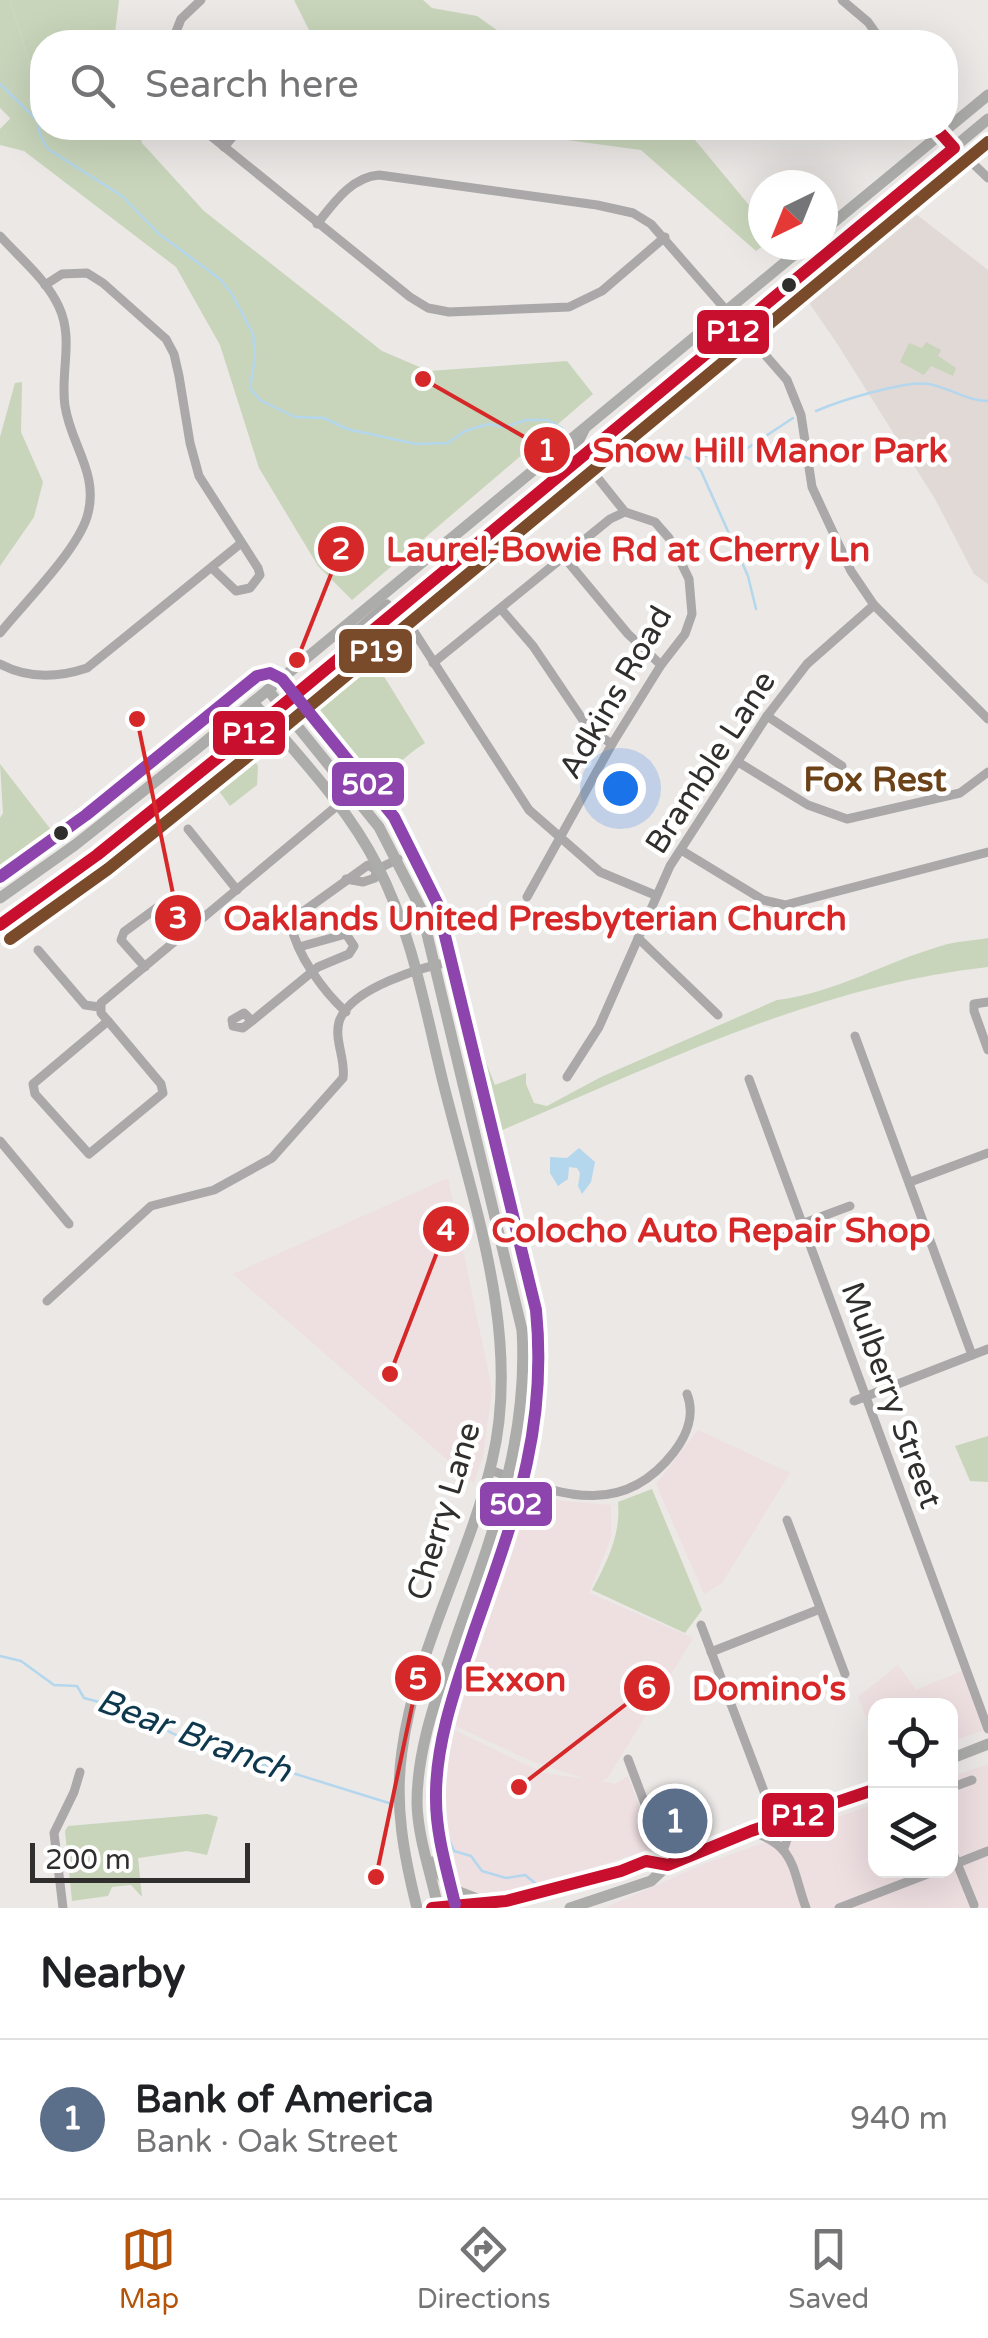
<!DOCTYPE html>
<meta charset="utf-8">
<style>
:root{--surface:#fff;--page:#f2f2f2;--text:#202124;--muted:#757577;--line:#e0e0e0;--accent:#b45309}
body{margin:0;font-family:"Varela Round",sans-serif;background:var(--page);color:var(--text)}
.controls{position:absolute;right:30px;bottom:30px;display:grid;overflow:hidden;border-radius:20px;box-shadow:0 10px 40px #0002}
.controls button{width:90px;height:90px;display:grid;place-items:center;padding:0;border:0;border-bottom:2px solid var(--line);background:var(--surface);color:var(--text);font:50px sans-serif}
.compass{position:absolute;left:748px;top:170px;width:90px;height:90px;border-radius:50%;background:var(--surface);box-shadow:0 10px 40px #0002;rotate:223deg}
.scale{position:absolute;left:30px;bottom:25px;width:220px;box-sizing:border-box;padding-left:10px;border:5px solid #312f2e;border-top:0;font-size:28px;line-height:35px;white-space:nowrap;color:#312f2e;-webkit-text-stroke:8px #fff;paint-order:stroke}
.you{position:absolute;left:620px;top:788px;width:35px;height:35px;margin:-25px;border:8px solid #fff;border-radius:50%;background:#1a73e8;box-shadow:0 0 0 15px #1a73e833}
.badge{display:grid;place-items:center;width:65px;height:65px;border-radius:50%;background:var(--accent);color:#fff;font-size:32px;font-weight:700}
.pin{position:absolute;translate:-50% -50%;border:5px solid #fff;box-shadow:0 2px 10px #0006}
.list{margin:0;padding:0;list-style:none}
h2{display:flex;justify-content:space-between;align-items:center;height:130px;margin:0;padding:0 40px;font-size:42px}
h2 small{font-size:32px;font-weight:400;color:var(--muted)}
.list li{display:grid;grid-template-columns:65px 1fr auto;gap:30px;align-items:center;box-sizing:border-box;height:160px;padding:0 40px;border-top:2px solid var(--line)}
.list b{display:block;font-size:38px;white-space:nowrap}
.list p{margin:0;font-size:32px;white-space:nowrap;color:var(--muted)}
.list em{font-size:32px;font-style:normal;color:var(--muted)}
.icon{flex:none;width:55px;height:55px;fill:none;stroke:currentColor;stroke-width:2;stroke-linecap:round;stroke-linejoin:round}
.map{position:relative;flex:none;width:988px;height:1908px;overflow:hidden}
.search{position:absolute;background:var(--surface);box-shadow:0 10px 40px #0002;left:30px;right:30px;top:30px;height:110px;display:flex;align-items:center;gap:25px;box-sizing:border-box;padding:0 35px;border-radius:40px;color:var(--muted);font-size:38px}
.sheet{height:290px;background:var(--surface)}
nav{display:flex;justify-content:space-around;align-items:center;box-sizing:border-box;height:140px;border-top:2px solid var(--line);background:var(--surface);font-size:28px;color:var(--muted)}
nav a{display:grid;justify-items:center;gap:5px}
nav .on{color:var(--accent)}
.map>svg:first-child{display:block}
.commercial{fill:#eedfe1}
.built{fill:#e1d9d5}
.green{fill:#c8d5bb}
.forest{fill:#c8d5ba}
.water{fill:#b4d7ed}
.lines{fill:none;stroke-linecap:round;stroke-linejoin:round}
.stream{stroke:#b4d7ed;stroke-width:2.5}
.minor{stroke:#aaa8a8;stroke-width:9}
.major{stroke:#acacaa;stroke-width:11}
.bus-1-casing{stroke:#fff;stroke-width:20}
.bus-2-casing{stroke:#fff;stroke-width:20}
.bus-3-casing{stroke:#fff;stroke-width:20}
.bus-1{stroke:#c8102e;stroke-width:12}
.bus-2{stroke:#7a4b2a;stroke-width:12}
.bus-3{stroke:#8e44ad;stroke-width:12}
.bus-dot{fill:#312f2e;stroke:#fff;stroke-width:4}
.labels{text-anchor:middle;stroke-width:9;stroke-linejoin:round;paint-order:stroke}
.street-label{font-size:32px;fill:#312f2e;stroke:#fff}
.neighbourhood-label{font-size:35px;font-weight:bold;fill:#6c4218;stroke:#fff}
.water-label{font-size:35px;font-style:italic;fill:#0e384e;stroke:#fff}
.leader{fill:none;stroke:#d62828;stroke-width:4}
.callout-dot{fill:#d62828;stroke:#fff;stroke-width:4}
.mark-label{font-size:30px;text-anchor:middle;font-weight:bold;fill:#fff}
.callout-label{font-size:35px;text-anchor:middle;font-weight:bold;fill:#d62828;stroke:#fff;stroke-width:9;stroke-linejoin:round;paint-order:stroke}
.line-badge{stroke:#fff;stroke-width:4}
.badge-label{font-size:28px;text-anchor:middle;font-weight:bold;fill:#fff}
</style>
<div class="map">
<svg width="988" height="1908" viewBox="0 0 988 1908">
<rect width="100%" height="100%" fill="#ebe8e6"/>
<g class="commercial">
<polygon points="448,1178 492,1390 483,1456 474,1483 233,1274"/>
<polygon points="698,1430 790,1473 722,1583 704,1594 656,1484"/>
<polygon points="520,1488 562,1501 611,1505 611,1537 589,1593 693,1638 607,1779 601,1781 615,1784 628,1776 654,1848 529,1888 479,1895 451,1882 431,1850 425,1794 436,1729 440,1723 543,1773 586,1779 534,1762 442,1720 514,1491"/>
<polygon points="898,1665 916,1690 962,1671 984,1730 951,1742 950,1706 876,1706 875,1741 858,1697"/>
<polygon points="988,1764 988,1908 605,1908 704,1864 875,1804 876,1870 950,1870 951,1777"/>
</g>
<polygon class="built" points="903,204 988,270 988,584 974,574 935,499 838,345 799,288"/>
<g class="green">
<polygon points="0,0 10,0 38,90 11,119 0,108"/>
<polygon points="926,342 941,350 938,356 956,368 953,376 931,366 924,375 900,362 909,343 922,348"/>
<polygon points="252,757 258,766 257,785 230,806 216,787"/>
</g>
<g class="forest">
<polygon points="10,0 119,0 115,33 117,42 42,42 42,128 138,128 142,143 204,211 382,351 429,371 567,361 593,394 352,600 318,566 259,468 220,345 176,267 24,151 0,145 0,129 38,90"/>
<polygon points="294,0 423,0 432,8 477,16 514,42 315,42"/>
<polygon points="479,128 685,128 763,222 764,245 756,251 641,150"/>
<polygon points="22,382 21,432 43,482 34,517 0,566 0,437 15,383"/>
<path d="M369 652 425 743C401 758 388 774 373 797 350 769 319 738 311 702Z"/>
<polygon points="0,764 55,835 0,875 0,818 3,813"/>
<path d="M988 938V967C812 986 652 1068 490 1135L470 1055 481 1050 495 1085 526 1073V1084L534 1103 547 1106 601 1077 777 1000C836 993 885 962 941 946 956 941 973 941 988 938Z"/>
<polygon points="988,1436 988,1482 970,1481 955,1446"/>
<path d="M652 1489 702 1610 685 1633 592 1590C607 1562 621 1535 618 1502Z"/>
<polygon points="207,1814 218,1817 207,1855 187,1851 138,1858 142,1897 131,1885 112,1887 108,1896 72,1901 65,1831 68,1826"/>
</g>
<polygon class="water" points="579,1148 595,1162 591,1182 582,1194 578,1186 580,1173 577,1168 569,1167 568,1179 558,1186 550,1173 550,1157 567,1158"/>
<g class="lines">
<g class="stream">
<polyline points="0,84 38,121 40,135 48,149 122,196 159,234 220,279 232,294 253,334 255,357 250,388 260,400 295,417 324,418 347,429 416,444 448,443 465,431 488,424 505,427 526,420 548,420 562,428"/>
<path d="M816 411C839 401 905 380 929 384 950 388 967 401 988 401"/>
<polyline points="616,445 647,453 674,452 690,459 718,453 734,457 793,418"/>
<polyline points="691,460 701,471 748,576 756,609"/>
<polyline points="0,1656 21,1661 54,1685 77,1686 84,1698 122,1708 188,1741 224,1752 245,1762 270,1766 392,1804"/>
<polyline points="430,1815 440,1819 454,1851 471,1856 482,1871 506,1878 525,1875 535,1883"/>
</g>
<g class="minor">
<polyline points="842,0 868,22 882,42"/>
<polyline points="172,42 181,19 201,0"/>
<polyline points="201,128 410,297 428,308 449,312 569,307 602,291 665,237"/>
<polyline points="936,128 988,178"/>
<polyline points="224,147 240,128"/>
<path d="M317 224C333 204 351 177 379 175L597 205 633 213 651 224 787 380 801 415 812 487 851 571 874 605 988 719"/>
<path d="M0 236C20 258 47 280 59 307 74 339 60 373 65 406 71 446 100 474 87 517 76 552 24 603 0 633"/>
<polyline points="45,285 62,274 87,273 103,283 166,339 174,354 179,376 190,443 199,476 258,568 260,575 250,588 236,591 212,568"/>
<polyline points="564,557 628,634 661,665"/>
<polyline points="501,609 533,646 589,729 612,744"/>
<polyline points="340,633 359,628 387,604 411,627 529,810 600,872 655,895"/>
<polyline points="433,663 610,519 625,512"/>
<path d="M0 664C28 679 57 678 87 668L240 544"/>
<polyline points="767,716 842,766"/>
<polyline points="738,762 808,805 847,819 960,793 988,772"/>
<polyline points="188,829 237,890"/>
<polyline points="681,850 763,900 785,905 988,852"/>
<polyline points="346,879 363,882 375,878 376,870 398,859"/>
<polyline points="527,897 612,744 661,665 685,634 692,614 689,579 669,538 655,522 625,512 581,457 577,446 585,430"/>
<polyline points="638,938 718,1015"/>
<polyline points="38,950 85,1005 99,1007"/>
<polyline points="145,967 121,940 124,932 158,907 184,935"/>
<polyline points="988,1002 974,1004 974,1011 988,1050"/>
<path d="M346 1012C323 991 297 955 291 925L297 916 368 865 376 870"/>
<polygon points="108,1021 161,1084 163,1093 89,1154 35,1094 33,1084"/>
<polyline points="108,1021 101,1013 101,1003 338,805"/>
<polyline points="252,1021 244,1013 232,1020 233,1026 243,1028 252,1021 318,967 349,954 354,946 346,934 299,947"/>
<polyline points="855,1036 972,1355"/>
<polyline points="567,1077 599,1027 670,866 767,716 807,664 874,605"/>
<polyline points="749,1079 988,1729"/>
<polyline points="0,1141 69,1224"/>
<polyline points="910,1182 988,1153"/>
<polyline points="764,1238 850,1206"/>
<path d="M47 1301 151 1206 214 1190 272 1158 343 1078C346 1060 334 1040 339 1022 349 988 425 966 455 961"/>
<polyline points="854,1401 988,1349"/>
<path d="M490 1470C557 1493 621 1521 674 1452 687 1435 695 1414 687 1394"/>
<polyline points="787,1520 845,1674"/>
<polyline points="701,1625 776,1823"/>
<polyline points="711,1652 820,1609"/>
<polyline points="628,1759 668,1865"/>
<polyline points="950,1788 972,1780"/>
<path d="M751 1831C796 1847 791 1866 806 1908"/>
<polyline points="950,1846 974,1905"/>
<polyline points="784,1848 795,1817"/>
<polyline points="950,1866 988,1851"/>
<polyline points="63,1908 54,1833 74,1792 80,1772"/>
<polyline points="839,1908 938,1870"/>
</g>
<g class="major">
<polyline points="823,231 988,95"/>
<path d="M268 690 379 827 421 909 522 1330C529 1440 491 1538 455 1641 438 1693 417 1747 417 1803 418 1839 431 1873 438 1908"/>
<path d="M253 702C296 754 346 804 377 865 412 932 425 1009 443 1082 473 1203 522 1336 492 1461 469 1558 415 1652 402 1751 394 1805 404 1856 417 1908"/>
<polyline points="0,898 75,845 194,751 806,245"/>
<polyline points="0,925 97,855 266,719 988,119"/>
<polyline points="950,1759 988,1744"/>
<polyline points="432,1862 451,1889 477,1899"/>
<polyline points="434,1908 506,1901 621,1871 646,1861 668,1865"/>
<polyline points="570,1908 651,1881 668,1865 751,1831 876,1789"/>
</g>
<g class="bus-1-casing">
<g id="bus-1">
<polyline points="0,925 97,855 266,719 954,148 936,128"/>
<polyline points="432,1908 506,1901 621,1871 646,1861 668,1865 751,1831 876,1789"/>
</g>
</g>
<g class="bus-2-casing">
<polyline id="bus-2" points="10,939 108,869 277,733 988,142"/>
</g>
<g class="bus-3-casing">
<path id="bus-3" d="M0 877 86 815 257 676 270 673 282 679 394 817 437 903 536 1310C548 1431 514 1517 475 1629 457 1683 435 1742 436 1799 436 1835 447 1870 455 1904"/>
</g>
<use href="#bus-1" class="bus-1"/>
<use href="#bus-2" class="bus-2"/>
<use href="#bus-3" class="bus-3"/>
</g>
<g class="bus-dot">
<circle cx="789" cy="285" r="9"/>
<circle cx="61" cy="833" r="9"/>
</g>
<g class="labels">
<g class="street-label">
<text transform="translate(615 692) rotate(-60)" y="11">Adkins Road</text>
<text transform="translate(710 762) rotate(-57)" y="11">Bramble Lane</text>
<text transform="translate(892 1395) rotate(70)" y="11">Mulberry Street</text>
<text transform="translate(443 1511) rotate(-73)" y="11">Cherry Lane</text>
</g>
<g class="neighbourhood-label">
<text x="875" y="791">Fox Rest</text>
</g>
<g class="water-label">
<text transform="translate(194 1735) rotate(21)" y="12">Bear Branch</text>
</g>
</g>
<path class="leader" d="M423 379L547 450M297 660L341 549M137 719L178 918M390 1374L446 1229M376 1877L418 1678M519 1787L647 1688"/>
<g class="callout-dot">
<circle cx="423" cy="379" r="10"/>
<circle cx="297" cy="660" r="10"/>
<circle cx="137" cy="719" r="10"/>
<circle cx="390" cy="1374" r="10"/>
<circle cx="376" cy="1877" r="10"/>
<circle cx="519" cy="1787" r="10"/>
<circle cx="547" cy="450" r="25"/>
<circle cx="341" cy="549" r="25"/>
<circle cx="178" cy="918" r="25"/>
<circle cx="446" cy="1229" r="25"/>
<circle cx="418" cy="1678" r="25"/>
<circle cx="647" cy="1688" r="25"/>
</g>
<g class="mark-label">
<text x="547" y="460">1</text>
<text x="341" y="559">2</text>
<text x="178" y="928">3</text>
<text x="446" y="1240">4</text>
<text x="418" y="1689">5</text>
<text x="647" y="1698">6</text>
</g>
<g class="callout-label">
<text x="770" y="462">Snow Hill Manor Park</text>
<text x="628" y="561">Laurel-Bowie Rd at Cherry Ln</text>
<text x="535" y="930">Oaklands United Presbyterian Church</text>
<text x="711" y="1242">Colocho Auto Repair Shop</text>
<text x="515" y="1691">Exxon</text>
<text x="769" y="1700">Domino's</text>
</g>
<g class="line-badge">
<rect x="695" y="308" width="76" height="48" rx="10" fill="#c8102e"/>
<rect x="337" y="627" width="77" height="48" rx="10" fill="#7a4b2a"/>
<rect x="211" y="709" width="76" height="48" rx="10" fill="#c8102e"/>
<rect x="330" y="760" width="76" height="48" rx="10" fill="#8e44ad"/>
<rect x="478" y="1480" width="76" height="48" rx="10" fill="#8e44ad"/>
<rect x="760" y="1791" width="76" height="48" rx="10" fill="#c8102e"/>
</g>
<g class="badge-label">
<text x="733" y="341">P12</text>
<text x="376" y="661">P19</text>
<text x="249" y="743">P12</text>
<text x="368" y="794">502</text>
<text x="516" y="1514">502</text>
<text x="798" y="1825">P12</text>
</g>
</svg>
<div class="controls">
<button><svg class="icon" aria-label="locate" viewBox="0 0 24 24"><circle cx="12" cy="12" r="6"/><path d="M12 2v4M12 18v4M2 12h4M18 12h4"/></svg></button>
<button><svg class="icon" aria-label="layers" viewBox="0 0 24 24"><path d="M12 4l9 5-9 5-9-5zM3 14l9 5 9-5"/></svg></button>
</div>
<svg class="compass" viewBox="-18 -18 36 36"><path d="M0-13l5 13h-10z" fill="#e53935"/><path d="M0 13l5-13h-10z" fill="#757577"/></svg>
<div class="scale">200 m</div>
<div class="you"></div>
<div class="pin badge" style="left:675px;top:1821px;background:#5c6f8a">1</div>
<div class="search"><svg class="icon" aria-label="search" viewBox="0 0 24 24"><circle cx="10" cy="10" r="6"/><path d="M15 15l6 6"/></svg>Search here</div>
</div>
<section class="sheet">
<h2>Nearby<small></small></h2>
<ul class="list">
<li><span class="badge" style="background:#5c6f8a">1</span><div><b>Bank of America</b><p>Bank · Oak Street</p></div><em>940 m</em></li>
</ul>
</section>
<nav>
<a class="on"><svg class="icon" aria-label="map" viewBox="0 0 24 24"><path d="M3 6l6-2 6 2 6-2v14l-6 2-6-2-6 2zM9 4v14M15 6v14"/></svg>Map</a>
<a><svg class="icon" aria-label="directions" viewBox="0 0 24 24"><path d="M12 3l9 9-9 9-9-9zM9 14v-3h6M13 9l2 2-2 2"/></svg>Directions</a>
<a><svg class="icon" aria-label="saved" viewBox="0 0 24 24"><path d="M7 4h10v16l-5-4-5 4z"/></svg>Saved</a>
</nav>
